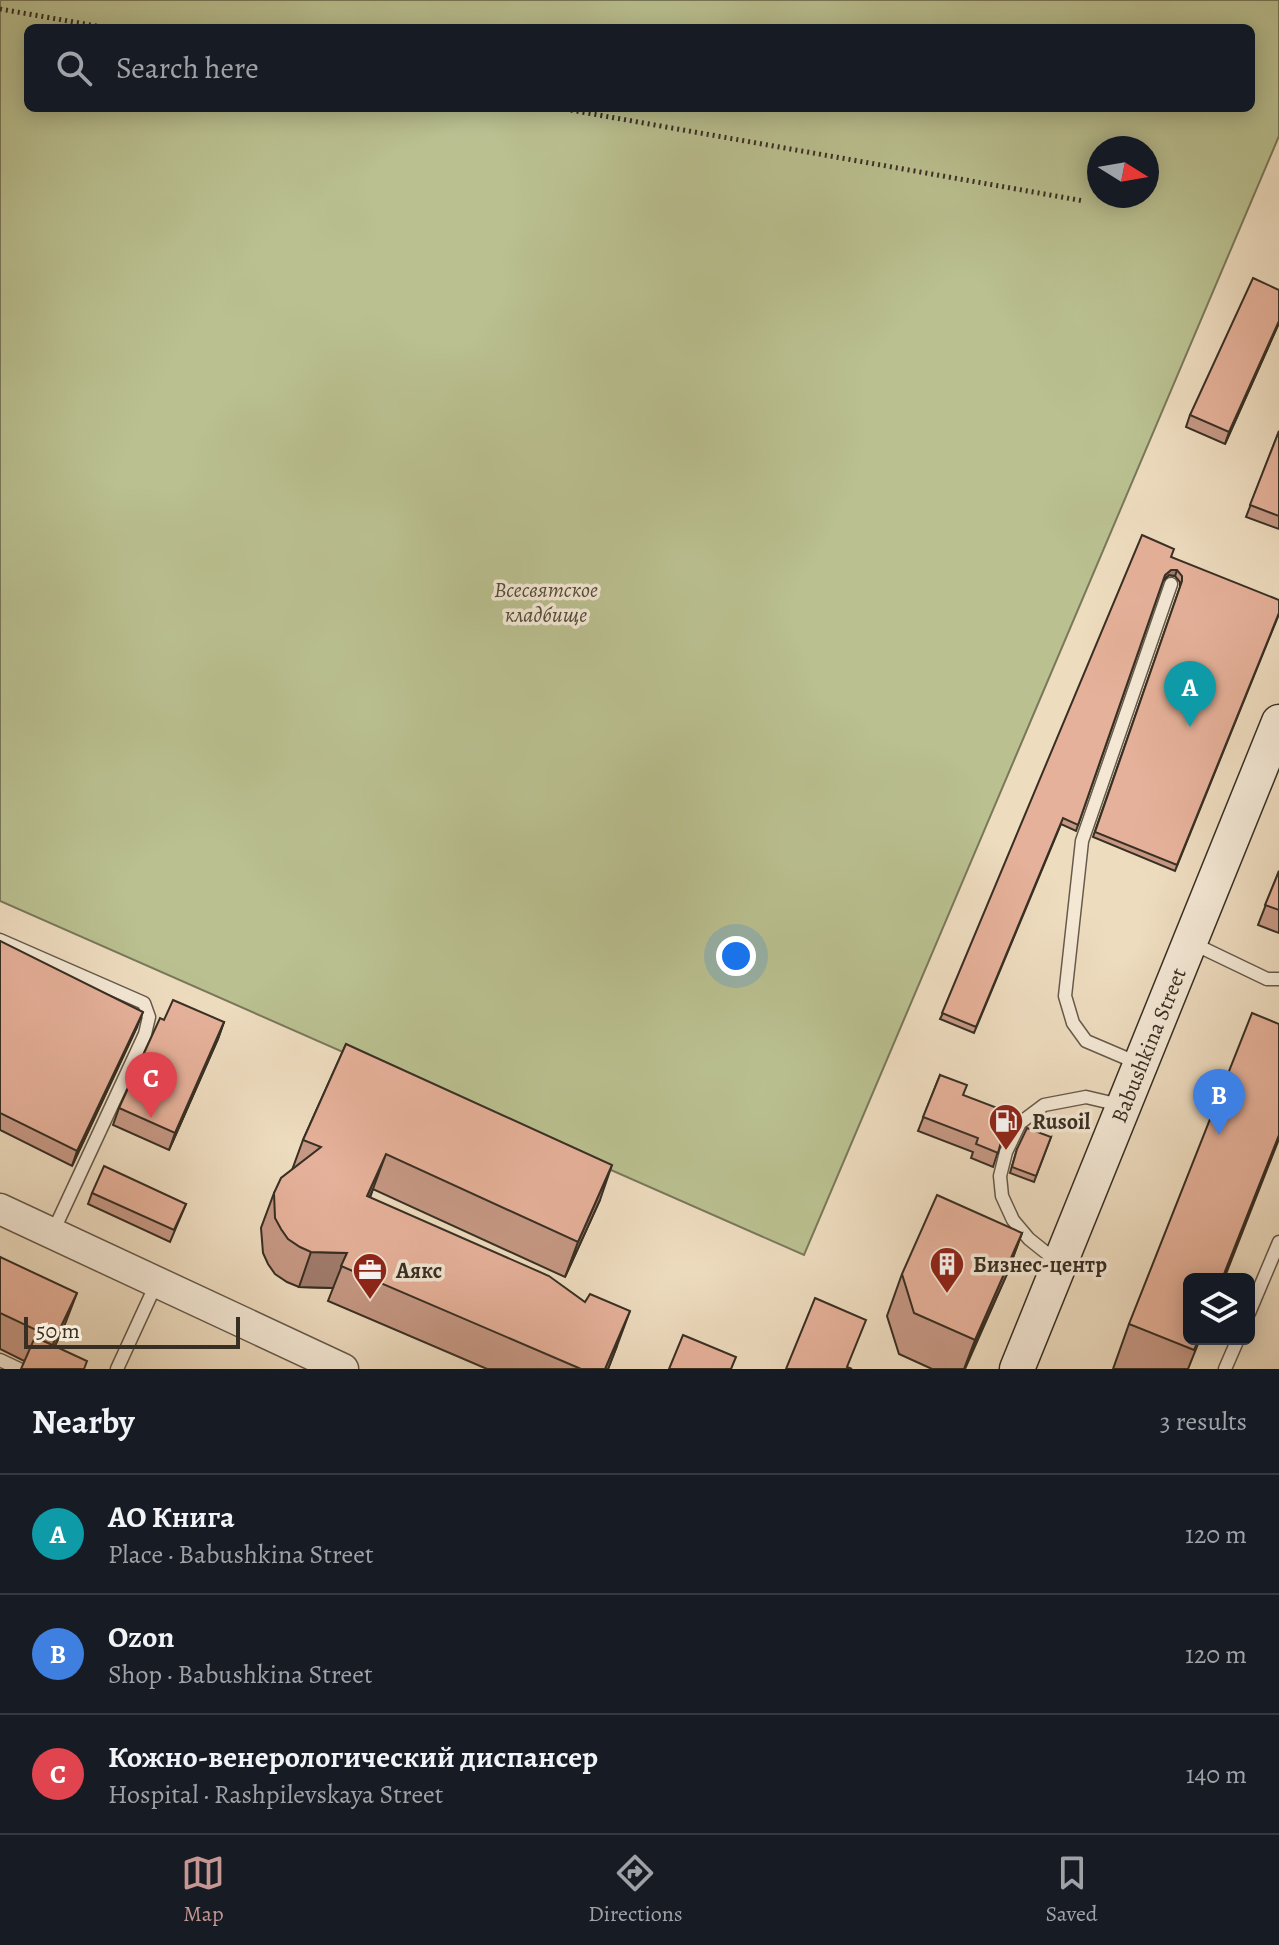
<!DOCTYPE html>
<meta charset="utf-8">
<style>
:root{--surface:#171b24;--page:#20242c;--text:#f1f3f6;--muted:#9ea1a6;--line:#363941;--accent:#c59692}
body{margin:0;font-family:Alegreya,serif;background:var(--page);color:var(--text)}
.controls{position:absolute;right:24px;bottom:24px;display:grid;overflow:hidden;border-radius:12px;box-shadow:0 4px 20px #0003}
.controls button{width:72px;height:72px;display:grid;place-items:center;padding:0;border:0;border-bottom:2px solid var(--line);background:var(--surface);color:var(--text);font:40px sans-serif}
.compass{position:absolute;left:1087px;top:136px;width:72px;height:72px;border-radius:50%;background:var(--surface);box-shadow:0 4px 20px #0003;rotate:101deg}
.scale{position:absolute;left:24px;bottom:20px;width:216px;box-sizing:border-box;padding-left:8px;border:4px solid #382f24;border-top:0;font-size:22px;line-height:28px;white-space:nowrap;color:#382f24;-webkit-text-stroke:6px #f4e8d5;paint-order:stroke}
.you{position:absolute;left:736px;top:956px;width:28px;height:28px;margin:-20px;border:6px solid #fff;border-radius:50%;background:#1a73e8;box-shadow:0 0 0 12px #1a73e833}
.badge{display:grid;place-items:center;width:52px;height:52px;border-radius:50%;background:var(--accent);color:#fff;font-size:26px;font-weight:700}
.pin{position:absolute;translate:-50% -66px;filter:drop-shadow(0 2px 4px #0008)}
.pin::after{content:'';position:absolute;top:42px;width:28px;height:24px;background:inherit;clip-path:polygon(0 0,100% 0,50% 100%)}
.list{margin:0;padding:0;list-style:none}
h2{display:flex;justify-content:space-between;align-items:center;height:104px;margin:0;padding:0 32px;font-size:34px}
h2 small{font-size:26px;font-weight:400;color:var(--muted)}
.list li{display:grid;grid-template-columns:52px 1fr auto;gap:24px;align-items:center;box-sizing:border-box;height:120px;padding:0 32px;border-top:2px solid var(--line)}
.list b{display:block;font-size:30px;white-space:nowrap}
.list p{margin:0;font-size:26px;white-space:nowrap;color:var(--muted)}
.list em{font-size:26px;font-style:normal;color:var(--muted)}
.icon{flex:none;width:44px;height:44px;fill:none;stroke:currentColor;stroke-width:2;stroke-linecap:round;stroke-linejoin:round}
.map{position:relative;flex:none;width:1279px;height:1369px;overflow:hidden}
.search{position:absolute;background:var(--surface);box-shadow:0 4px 20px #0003;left:24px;right:24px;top:24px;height:88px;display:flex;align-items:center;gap:20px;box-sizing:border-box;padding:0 28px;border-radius:12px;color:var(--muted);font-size:30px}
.sheet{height:464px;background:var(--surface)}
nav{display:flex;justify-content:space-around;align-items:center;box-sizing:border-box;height:112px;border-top:2px solid var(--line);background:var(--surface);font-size:22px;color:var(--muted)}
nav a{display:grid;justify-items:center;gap:4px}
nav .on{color:var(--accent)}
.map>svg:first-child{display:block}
.green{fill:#bac090;stroke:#79785a;stroke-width:2;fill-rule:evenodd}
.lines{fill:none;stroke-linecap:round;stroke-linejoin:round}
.service-casing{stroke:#665a4b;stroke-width:15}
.tertiary-casing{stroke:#665a4b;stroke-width:33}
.secondary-casing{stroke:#382f24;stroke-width:37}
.path{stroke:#382f24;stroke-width:5;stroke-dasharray:2 4;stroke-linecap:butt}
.service{stroke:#f4e8d5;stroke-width:12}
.tertiary{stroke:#f4e8d5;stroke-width:30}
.secondary{stroke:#f4e8d5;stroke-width:34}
.wall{fill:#c69884;stroke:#382f24;stroke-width:2}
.shaded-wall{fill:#a17c6c;stroke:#382f24;stroke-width:2}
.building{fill:#e6b19a;stroke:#382f24;stroke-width:2}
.labels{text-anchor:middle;stroke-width:7;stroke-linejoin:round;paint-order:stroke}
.park-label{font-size:22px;font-style:italic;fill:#524c3a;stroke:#f4e8d5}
.street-label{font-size:22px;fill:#382f24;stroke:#f4e8d5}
.poi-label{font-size:22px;font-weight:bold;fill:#382f24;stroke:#f4e8d5;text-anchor:start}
</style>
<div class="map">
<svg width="1279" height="1369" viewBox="0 0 1279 1369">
<rect width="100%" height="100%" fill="#eedcbf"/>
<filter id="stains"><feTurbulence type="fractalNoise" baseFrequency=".0025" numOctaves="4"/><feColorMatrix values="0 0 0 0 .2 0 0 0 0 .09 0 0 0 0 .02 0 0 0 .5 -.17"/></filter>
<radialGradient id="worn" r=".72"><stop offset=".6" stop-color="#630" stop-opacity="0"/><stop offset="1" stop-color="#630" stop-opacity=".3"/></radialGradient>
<path class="green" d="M0 0H1279V136L804 1255 0 901ZM28 28H1251V108H28ZM1099 148H1147V196H1099Z"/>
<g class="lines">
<g class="service-casing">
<g id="service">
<polyline points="0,940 144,1003 149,1017 145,1034 52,1234"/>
<polyline points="1192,943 1267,979 1279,979"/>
<polyline points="1140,1064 1086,1041 1073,1023 1065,996 1082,841 1171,584"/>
<polyline points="1059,1263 1029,1239 1013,1220 1002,1196 1000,1176 1006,1152 1020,1123 1044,1105 1086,1097 1120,1105"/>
<polyline points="1249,1313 1279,1242"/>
<polyline points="0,1360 19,1369"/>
<polyline points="117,1369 157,1282"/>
<polyline points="1225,1369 1238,1339"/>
</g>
</g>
<g class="tertiary-casing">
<polyline id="tertiary" points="0,1209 343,1369"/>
</g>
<g class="secondary-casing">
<polyline id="secondary" points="1017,1369 1279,722"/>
</g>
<g class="path">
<polyline points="0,9 108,28"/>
<polyline points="559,108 1084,201"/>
</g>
<use href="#service" class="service"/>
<use href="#tertiary" class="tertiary"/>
<use href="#secondary" class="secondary"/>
</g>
<g class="wall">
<polygon points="1279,290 1279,323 1225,444 1186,427 1190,415"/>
<polygon points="1279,431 1279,529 1246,517"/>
<polygon points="1171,557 1279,614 1175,871 1093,837 1180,587 1180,582 1175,576 1169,575 1163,581 1076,831 1061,824 974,1033 940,1019"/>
<polygon points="1279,871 1279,933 1258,925"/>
<polygon points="0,941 137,1027 72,1166 0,1130"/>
<polygon points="164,1020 224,1022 218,1039 169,1150 113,1125 119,1108"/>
<polygon points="346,1044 600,1200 565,1277 373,1189 370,1198 617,1346 608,1369 487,1369 328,1301 333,1288 299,1287 287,1282 275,1274 268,1264 263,1253 261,1228 274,1193 292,1170 303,1140"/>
<polygon points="940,1075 963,1095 1008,1128 1001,1142 993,1167 971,1158 973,1152 918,1131"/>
<polygon points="1051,1137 1034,1182 1010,1173 1017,1149"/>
<polygon points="92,1193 186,1204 170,1242 88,1204"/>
<polygon points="1022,1233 1007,1274 965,1369 932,1369 899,1354 887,1316 902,1274"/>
<polygon points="0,1257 65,1324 55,1346 24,1361 0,1349"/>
<polygon points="1129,1324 1189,1339 1200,1339 1188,1369 1113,1369"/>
</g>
<g class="shaded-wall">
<polygon points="1279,321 1279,323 1225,444 1229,432"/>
<polygon points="1171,570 1177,570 1175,576 1169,575 1162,581 1165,575"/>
<polygon points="143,1012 137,1027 72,1166 77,1151"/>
<polygon points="224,1022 218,1039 169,1150 175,1133"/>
<polygon points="1279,1135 1279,1139 1224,1279 1222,1279"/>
<polygon points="386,1154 373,1189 355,1231 367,1196"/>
<polygon points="612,1165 600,1200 565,1277 578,1242"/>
<polygon points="1022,1233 1007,1274 964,1369 975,1340"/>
<polygon points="311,1252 347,1253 333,1288 299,1287"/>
<polygon points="77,1293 65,1324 44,1369 55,1339"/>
<polygon points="630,1311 617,1346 608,1369 605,1369"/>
</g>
<g class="building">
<polygon points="1253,278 1279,290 1279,321 1229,432 1190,415"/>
<polygon points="1279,431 1279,516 1250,505"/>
<polygon points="1142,535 1174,549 1171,557 1279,600 1279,613 1177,865 1095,832 1182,581 1182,576 1177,570 1171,570 1165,575 1078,825 1063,818 976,1027 942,1013"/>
<polygon points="1279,871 1279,910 1265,905"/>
<polygon points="0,941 143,1012 77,1151 0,1113"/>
<polygon points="173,1000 224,1022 175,1133 119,1108 160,1018 164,1020"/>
<polygon points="1252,1013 1279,1024 1279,1135 1222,1279 1189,1279 1189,1339 1199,1339 1194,1350 1129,1324"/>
<polygon points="346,1044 612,1165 578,1242 386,1154 367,1196 549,1276 585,1302 590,1294 630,1311 605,1369 581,1369 341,1266 347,1253 311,1252 300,1247 288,1239 281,1229 275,1218 274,1193 281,1178 321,1147 303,1140"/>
<polygon points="940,1075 967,1085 963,1095 1013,1114 1003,1134 998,1153 976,1144 978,1138 923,1117"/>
<polygon points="1027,1128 1051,1137 1036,1176 1012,1167 1017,1149"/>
<polygon points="104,1166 186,1204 174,1230 92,1193"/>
<polygon points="937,1195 1022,1233 975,1340 914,1313 902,1274"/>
<polygon points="0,1257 77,1293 55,1339 0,1313"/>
<polygon points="815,1298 866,1320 847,1367 852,1369 786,1369"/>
<polygon points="683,1335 736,1357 731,1369 669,1369"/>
<polygon points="35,1337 87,1361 84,1369 21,1369"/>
</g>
<defs>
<g id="fuel-pin" transform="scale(1.8)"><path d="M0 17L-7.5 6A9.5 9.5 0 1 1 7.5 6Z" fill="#8f2418" stroke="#f4e8d5"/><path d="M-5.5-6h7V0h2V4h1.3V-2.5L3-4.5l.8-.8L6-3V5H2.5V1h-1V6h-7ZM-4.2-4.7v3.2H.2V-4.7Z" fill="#fff"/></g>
<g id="building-pin" transform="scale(1.8)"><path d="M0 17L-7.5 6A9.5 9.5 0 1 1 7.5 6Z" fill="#8f2418" stroke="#f4e8d5"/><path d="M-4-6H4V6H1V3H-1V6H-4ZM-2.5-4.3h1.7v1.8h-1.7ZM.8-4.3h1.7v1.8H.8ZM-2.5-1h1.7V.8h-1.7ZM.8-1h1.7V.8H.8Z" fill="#fff"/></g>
<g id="office-pin" transform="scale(1.8)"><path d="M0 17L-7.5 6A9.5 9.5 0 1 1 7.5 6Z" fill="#8f2418" stroke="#f4e8d5"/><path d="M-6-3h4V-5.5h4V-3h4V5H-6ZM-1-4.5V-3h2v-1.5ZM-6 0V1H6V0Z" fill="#fff"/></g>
</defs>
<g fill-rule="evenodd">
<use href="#fuel-pin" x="1006" y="1121"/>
<use href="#building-pin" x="947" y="1264"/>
<use href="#office-pin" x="370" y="1270"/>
</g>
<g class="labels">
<g class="park-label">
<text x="546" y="597">Всесвятское<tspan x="546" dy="25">кладбище</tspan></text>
</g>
<g class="street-label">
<text transform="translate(1148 1045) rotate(-68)" y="8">Babushkina Street</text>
</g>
<g class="poi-label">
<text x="1032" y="1129">Rusoil</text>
<text x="973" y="1272">Бизнес-центр</text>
<text x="396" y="1278">Аякс</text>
</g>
</g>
<rect width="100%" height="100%" filter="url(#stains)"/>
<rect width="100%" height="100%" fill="url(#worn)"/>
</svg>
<div class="controls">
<button><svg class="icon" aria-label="layers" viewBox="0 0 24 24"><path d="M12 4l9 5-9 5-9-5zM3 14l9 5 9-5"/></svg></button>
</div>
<svg class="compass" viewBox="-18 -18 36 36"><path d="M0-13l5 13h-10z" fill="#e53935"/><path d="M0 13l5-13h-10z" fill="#9ea1a6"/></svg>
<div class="scale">50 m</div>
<div class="you"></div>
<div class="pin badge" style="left:1190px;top:727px;background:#0f9aa8">A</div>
<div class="pin badge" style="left:1219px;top:1135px;background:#3f7fe0">B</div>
<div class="pin badge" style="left:151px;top:1118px;background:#e0444e">C</div>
<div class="search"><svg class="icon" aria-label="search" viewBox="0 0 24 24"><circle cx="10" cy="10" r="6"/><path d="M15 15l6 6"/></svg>Search here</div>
</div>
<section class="sheet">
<h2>Nearby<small>3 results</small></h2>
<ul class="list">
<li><span class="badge" style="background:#0f9aa8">A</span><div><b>АО Книга</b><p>Place · Babushkina Street</p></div><em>120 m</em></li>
<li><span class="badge" style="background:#3f7fe0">B</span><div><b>Ozon</b><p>Shop · Babushkina Street</p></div><em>120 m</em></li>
<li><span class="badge" style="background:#e0444e">C</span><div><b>Кожно-венерологический диспансер</b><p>Hospital · Rashpilevskaya Street</p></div><em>140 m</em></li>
</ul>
</section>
<nav>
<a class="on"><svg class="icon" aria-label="map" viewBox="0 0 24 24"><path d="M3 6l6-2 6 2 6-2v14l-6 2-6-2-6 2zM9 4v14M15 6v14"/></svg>Map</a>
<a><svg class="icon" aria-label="directions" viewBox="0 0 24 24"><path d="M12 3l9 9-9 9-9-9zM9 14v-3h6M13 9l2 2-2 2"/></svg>Directions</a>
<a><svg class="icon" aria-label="saved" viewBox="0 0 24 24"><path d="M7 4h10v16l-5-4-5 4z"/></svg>Saved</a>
</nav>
